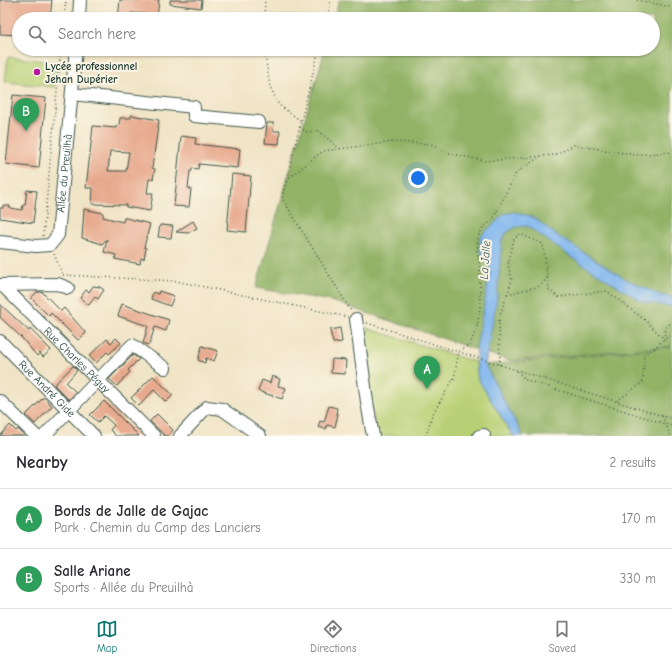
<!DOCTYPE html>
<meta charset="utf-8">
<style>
:root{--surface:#fff;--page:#f7f7f7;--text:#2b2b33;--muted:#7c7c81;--line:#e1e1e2;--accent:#0f766e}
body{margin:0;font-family:"Comic Neue",sans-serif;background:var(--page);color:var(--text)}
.you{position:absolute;left:418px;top:178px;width:14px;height:14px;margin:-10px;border:3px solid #fff;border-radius:50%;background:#1a73e8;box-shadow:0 0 0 6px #1a73e833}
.badge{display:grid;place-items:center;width:26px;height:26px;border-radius:50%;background:var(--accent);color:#fff;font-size:13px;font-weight:700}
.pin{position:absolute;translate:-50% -33px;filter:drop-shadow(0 1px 2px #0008)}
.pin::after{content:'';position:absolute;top:21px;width:14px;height:12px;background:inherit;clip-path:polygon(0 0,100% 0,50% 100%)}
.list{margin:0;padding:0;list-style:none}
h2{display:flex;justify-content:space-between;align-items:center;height:52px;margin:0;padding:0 16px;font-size:17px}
h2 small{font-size:13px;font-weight:400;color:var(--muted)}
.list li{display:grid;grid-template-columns:26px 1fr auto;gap:12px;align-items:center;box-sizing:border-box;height:60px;padding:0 16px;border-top:1px solid var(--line)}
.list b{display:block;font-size:15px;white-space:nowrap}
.list p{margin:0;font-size:13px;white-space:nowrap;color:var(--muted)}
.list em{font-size:13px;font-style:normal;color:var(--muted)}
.icon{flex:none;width:22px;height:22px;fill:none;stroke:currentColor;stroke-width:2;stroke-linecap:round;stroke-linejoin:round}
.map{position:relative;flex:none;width:672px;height:436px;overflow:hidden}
.search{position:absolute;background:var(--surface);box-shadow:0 1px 3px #0004;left:12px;right:12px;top:12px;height:44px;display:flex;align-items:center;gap:10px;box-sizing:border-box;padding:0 14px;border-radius:22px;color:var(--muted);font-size:15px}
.sheet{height:172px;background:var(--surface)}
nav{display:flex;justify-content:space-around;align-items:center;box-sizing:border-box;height:56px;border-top:1px solid var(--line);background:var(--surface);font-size:11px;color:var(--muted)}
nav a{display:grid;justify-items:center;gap:2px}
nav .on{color:var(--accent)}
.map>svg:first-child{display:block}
.green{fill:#b8d074;stroke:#6c8654}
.forest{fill:#92b266;stroke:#58784d}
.water{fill:#80b6ef;stroke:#507a92}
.building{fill:#e7a98d;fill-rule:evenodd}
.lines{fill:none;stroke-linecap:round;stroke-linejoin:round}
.minor-casing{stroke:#3e564a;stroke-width:14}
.path{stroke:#3e564a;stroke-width:1.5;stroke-dasharray:1 3;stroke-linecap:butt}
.minor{stroke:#fff;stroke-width:12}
.poi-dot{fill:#b5179e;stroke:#fcf5e5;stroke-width:1.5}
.labels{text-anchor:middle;stroke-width:4;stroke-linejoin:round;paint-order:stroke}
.poi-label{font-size:11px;font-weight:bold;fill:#1f3d34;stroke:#fcf5e5;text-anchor:start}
.street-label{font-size:11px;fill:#1f3d34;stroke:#fcf5e5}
.water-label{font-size:12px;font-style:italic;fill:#375b63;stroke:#fcf5e5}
</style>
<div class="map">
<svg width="672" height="436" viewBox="0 0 672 436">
<rect width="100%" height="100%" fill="#fcf5e5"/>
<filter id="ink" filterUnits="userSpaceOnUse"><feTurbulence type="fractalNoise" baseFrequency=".025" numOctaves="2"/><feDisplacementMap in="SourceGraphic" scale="8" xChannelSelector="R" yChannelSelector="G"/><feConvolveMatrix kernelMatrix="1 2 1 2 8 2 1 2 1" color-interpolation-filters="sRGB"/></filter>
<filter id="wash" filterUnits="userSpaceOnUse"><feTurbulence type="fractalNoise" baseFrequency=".012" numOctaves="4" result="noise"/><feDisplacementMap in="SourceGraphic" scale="16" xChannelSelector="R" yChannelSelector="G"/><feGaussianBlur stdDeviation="0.9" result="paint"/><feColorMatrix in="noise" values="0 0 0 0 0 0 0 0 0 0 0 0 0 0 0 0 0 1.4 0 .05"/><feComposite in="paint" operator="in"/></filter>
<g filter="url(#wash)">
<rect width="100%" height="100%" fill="#f0e4c6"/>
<g class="green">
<polygon points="8,57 57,62 54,87 5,82"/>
<polygon points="360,326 476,362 478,379 513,436 376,436"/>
</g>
<g class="forest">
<polygon points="339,0 672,0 672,346 510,361 331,301 256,288 325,49 653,49 653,19 334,19"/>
<polygon points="672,347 672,436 523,436 485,365"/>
</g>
<polygon class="water" points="515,212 533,217 556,235 626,279 660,295 672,297 672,307 643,302 571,257 527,226 516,227 507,232 502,240 497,298 485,365 523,436 513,436 478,379 477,372 476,349 490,272 489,265 480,251 480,237 504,214"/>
<g id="blocks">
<g class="building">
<polygon points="0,0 52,0 50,19 19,19 19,35 0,34"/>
<polygon points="120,0 159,0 157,19 145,19 146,14 131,13 130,19 118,19"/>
<polygon points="170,0 202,0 201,8 170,4"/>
<polygon points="13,95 46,98 39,168 6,164"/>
<path d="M131 115 159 120 152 168 155 169 153 179H149L147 193H153L150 211 126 207V205L92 204 93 188H86L93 126 116 128V126L119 125 120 118H131ZM110 151 129 152 126 171H108Z"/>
<polygon points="267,123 274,123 273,131 280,131 279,144 265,143"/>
<polygon points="181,136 196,138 195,144 240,149 238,168 199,164 198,169 192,168 192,171 190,171 188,188 191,189 189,207 174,206"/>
<polygon points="232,174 251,176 246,232 227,230"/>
<polygon points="27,190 37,191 33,223 0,218 0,208 3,208 3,205 10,206 10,208 22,210 23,205 25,205"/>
<polygon points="84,209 103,213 103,217 123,222 124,218 126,218 150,224 144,247 146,248 144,259 141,258 140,264 115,259 116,255 104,252 107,239 102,244 82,238"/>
<polygon points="193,221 197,228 188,233 176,232"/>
<polygon points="160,225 173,226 171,238 158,237"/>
<polygon points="93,286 100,287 104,290 98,299 95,297 89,305 80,298 86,290 89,292"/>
<polygon points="159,291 174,296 170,306 151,299 153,292 158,294"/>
<polygon points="37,292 42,292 61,311 64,308 86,333 78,340 51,313 49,316 31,298"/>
<polygon points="0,304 29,331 30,329 51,350 43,357 40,353 37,356 22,338 0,317"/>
<polygon points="122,304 169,320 166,331 155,327 149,345 143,343 148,326 118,316"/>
<polygon points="340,328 342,342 333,343 330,330"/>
<polygon points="116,338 121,343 109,354 107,352 96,363 89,356 107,339 111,343"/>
<polygon points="202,346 218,351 214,361 206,358 205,363 198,360"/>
<polygon points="133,355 139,359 128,370 130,372 128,374 117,386 109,379"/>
<polygon points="332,359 346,360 345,374 331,373"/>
<polygon points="73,366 77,370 66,383 76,392 69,400 54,385"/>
<polygon points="153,376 173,395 166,402 154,390 139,406 131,398"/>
<polygon points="272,376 280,379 278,386 286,388 282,399 258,391 262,380 270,383"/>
<polygon points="44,397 52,406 35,424 26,415"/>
<polygon points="104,401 139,436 116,436 110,430 114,425 104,416 98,422 90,415"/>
<polygon points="329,406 337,408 336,414 338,414 335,427 327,425 326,429 318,427 320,421 324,422"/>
<polygon points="157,414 173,430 168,436 165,436 150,421"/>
<polygon points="10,425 16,431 18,429 25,436 0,436"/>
</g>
</g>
</g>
<g filter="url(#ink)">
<use href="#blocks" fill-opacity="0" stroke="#3e564a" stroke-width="1"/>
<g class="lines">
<g class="minor-casing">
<g id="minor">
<polyline points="79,19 80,0"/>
<polyline points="72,94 194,107 194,116 259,122"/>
<path id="s1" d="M0 242 36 246 50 245 58 235 76 49"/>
<polyline points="0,285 58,284 68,288"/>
<path id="s2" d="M2 285 154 436"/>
<polyline points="356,319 367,402 373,436"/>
<path id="s3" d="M0 341 94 436"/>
<polyline points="0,401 36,436"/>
<polyline points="44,436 132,345 165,368"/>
<polyline points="180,436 207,407 222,409 260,436"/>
<polyline points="479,436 484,435"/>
</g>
</g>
<g class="path">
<polyline points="637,0 672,7"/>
<polyline points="64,19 66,0"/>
<polyline points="264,19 265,0"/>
<polyline points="327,19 331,0"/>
<polyline points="264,49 270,87 279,105 301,121"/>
<polyline points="319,49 282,198 351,311"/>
<polyline points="300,127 306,132 319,131 340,149"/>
<polyline points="286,180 323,151 393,142 431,144 449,153 485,161 555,155 574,145 636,155 672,152"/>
<polyline points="43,236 61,49"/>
<polyline points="54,254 63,275"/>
<polyline points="63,275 176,281 348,317"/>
<polyline points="507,294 540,286 547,278"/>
<polyline points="367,323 672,419"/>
<polyline points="664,339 666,327 672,322"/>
<polyline points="459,351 470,345 477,327 480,307 480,266 477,252 478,237 484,226 492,221 516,173 538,158"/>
<polyline points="500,365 499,318 512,280 508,265 514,239 520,234 543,244 549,290 558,297 607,291 646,321 664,339"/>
<polyline points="517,371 526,380 672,426"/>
<path d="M617 401 643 382 644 353C658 350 659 339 672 336"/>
<polyline points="662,416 671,436"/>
<polyline points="426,436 432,415 454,378 459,351"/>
</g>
<use href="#minor" class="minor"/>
</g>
</g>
<circle class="poi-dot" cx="37" cy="72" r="4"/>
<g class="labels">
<g class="poi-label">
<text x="45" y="70">Lycée professionnel<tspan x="45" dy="13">Jehan Dupérier</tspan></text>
</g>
<g class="street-label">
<text dy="4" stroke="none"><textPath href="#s1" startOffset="125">Allée du Preuilhà</textPath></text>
<text dy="4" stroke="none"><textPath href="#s2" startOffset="106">Rue Charles Péguy</textPath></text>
<text dy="4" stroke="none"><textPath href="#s3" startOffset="67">Rue André Gide</textPath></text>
</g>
<g class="water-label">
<text transform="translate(485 260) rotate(-86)" y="4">La Jalle</text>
</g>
</g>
</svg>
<div class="you"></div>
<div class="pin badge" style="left:427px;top:389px;background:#2e9e5b">A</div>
<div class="pin badge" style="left:26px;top:131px;background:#2e9e5b">B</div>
<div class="search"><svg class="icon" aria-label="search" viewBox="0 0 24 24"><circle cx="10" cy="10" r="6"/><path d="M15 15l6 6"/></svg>Search here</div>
</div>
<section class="sheet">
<h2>Nearby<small>2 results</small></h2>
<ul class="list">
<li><span class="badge" style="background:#2e9e5b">A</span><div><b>Bords de Jalle de Gajac</b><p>Park · Chemin du Camp des Lanciers</p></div><em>170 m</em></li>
<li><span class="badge" style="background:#2e9e5b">B</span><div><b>Salle Ariane</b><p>Sports · Allée du Preuilhà</p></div><em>330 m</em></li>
</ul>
</section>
<nav>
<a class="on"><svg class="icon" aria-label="map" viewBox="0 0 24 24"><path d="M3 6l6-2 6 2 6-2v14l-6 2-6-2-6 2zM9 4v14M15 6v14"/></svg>Map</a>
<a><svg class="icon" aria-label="directions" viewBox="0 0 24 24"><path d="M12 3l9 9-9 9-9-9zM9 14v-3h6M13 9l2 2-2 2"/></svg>Directions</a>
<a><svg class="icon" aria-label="saved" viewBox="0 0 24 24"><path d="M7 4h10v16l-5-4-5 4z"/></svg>Saved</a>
</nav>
